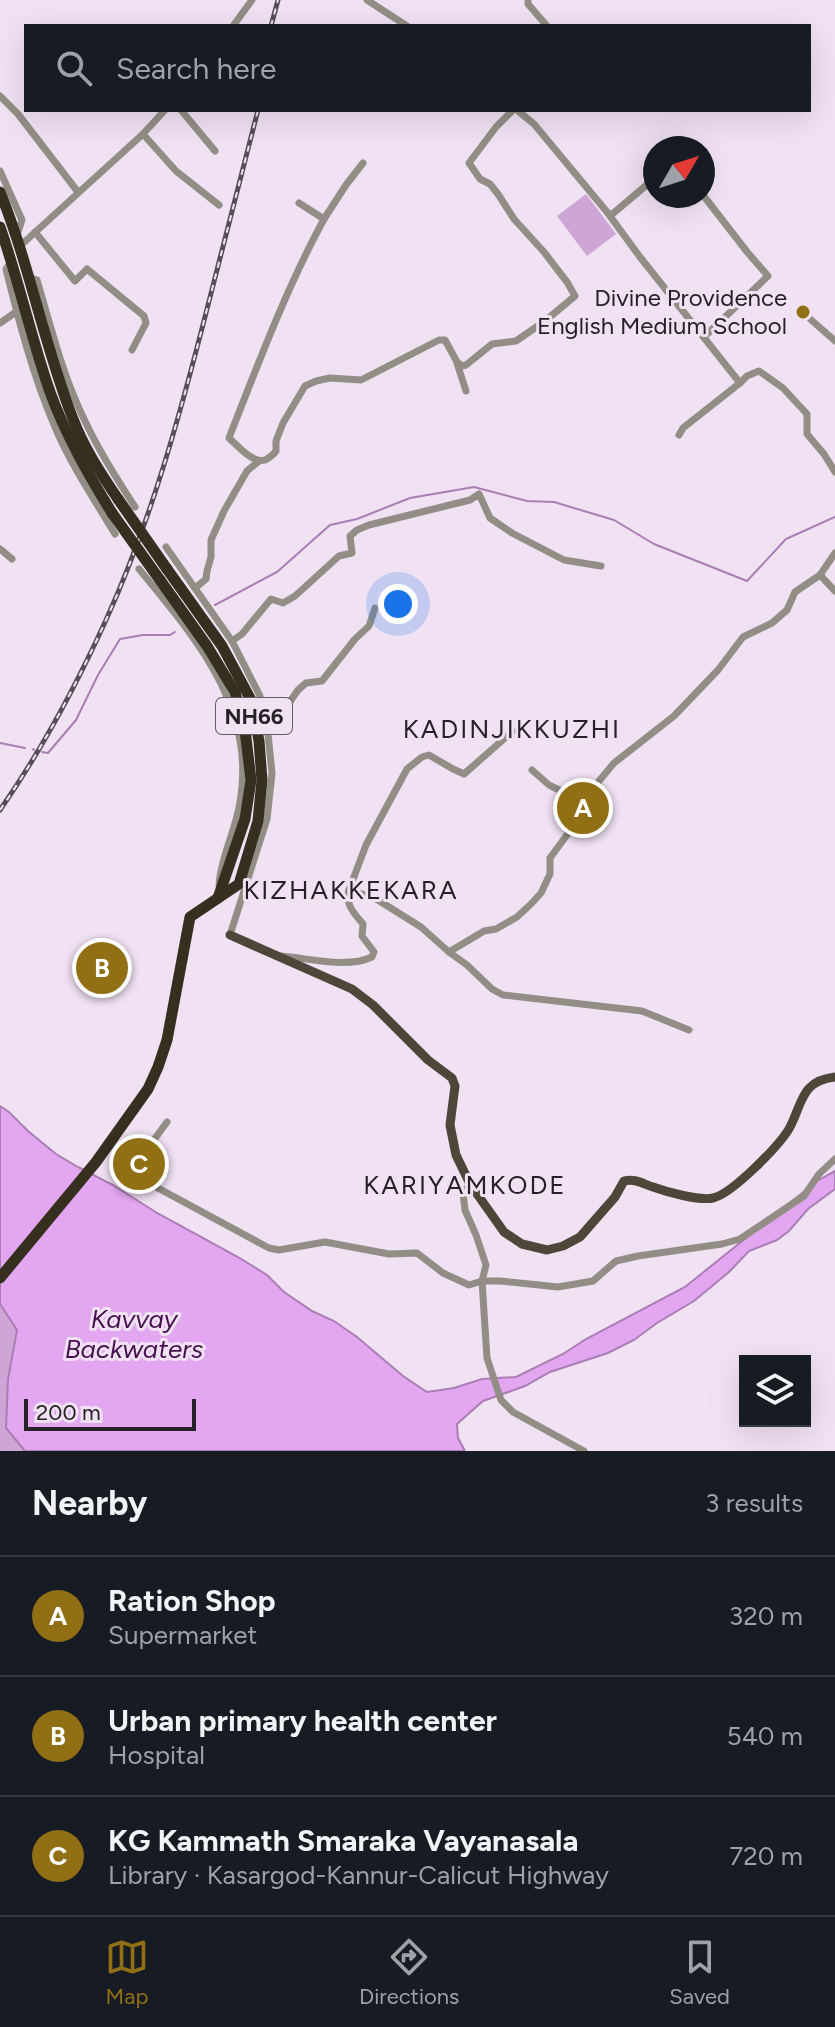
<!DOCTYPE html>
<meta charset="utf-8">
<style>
:root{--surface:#171b24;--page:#20242c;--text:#f1f3f6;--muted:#9ea1a6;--line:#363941;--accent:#916f15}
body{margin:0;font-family:Figtree,sans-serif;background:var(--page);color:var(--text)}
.controls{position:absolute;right:24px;bottom:24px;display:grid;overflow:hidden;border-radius:0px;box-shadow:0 8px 32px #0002}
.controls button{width:72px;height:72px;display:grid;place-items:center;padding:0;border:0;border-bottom:2px solid var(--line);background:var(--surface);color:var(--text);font:40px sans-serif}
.compass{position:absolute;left:643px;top:136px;width:72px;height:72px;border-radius:50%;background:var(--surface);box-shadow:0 8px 32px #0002;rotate:51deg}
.scale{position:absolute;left:24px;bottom:20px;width:172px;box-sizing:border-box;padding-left:8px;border:4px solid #262127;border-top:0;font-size:22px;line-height:28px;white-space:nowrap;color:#262127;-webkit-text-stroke:6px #f0e1f3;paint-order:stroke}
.you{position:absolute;left:398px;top:604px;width:28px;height:28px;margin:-20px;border:6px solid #fff;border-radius:50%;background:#1a73e8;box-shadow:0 0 0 12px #1a73e833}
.badge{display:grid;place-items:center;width:52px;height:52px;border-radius:50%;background:var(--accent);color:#fff;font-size:26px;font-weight:700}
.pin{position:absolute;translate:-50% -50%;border:4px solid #fff;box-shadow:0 2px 8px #0006}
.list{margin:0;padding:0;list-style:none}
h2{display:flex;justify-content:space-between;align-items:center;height:104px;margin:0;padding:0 32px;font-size:34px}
h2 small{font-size:26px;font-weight:400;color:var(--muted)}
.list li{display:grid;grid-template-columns:52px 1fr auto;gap:24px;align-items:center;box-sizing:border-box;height:120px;padding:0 32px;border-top:2px solid var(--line)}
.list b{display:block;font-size:30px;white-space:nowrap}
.list p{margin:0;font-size:26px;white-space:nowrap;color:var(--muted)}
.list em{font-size:26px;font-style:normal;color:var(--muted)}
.icon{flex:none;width:44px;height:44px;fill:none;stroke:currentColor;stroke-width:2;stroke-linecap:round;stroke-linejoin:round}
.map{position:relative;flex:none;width:835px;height:1451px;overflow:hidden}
.search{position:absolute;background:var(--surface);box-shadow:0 8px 32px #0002;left:24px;right:24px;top:24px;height:88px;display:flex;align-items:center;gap:20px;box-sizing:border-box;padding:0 28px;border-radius:0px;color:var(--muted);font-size:30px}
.sheet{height:464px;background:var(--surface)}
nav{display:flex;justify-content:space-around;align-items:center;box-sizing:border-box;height:112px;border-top:2px solid var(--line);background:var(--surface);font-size:22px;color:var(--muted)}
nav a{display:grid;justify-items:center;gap:4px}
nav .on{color:var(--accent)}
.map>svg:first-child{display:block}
.green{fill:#cda6d5}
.water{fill:#e3a6f0;stroke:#aa7eb4;stroke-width:2}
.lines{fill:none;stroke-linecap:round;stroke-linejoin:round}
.stream{stroke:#aa7eb4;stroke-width:2}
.minor{stroke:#928e86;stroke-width:7}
.major{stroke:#4e4739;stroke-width:9}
.highway{stroke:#362f1f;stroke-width:11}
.rail-casing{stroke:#574f58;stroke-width:5}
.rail{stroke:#f0e1f3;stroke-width:2;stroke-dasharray:6;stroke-linecap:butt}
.highway-bridge{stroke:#362f1f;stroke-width:11}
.poi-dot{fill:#916f15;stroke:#f0e1f3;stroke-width:3}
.labels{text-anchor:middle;stroke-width:6;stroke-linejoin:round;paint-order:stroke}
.shield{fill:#f0e1f3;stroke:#635b64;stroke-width:2}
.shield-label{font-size:22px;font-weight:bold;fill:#262127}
.poi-label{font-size:24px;fill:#262127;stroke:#f0e1f3;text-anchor:end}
.neighbourhood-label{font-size:26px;letter-spacing:2px;fill:#262127;stroke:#f0e1f3}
.water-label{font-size:26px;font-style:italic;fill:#470f51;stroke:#f0e1f3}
</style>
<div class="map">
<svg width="835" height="1451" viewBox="0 0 835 1451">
<rect width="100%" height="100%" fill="#f0e1f3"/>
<g class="green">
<polygon points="586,194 616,234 587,256 557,216"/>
<polygon points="0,1304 17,1330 8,1379 6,1428 25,1451 0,1451"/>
</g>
<polygon class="water" points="0,1106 9,1112 28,1131 56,1154 78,1167 113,1185 157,1213 238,1257 267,1275 284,1292 312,1311 334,1321 357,1337 403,1376 427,1392 454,1388 482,1379 516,1377 563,1354 586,1339 685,1287 817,1181 835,1171 835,1189 808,1209 789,1231 777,1240 749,1251 729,1272 694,1301 657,1323 634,1340 608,1353 550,1372 525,1386 483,1401 457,1424 458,1438 465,1451 25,1451 6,1428 8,1379 17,1330 0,1304"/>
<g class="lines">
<g class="stream">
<polyline points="215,605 277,572 330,525 357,519 410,498 474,487 527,501 554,502 614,520 654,544 747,581 786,539 835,517"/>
<polyline points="0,743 25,748"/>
<polyline points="33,749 34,750"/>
<polyline points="42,752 48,753 76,720 98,675 120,639 143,635 170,635 175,632"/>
</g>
<g class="minor">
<polyline points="367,0 407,26"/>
<polyline points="528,0 528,4 547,26"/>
<polyline points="233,26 252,0"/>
<polyline points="0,96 18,114 78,192"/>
<polyline points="181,110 215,151"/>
<polyline points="517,110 534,124 607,212 640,257 740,383 683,428 679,435"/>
<polyline points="143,134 176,171 219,205"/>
<polyline points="0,171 22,220 17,235"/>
<polyline points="703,195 748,253 768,276 704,337"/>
<path d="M299 203 324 219C286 289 258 364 229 438 237 445 253 464 265 460 268 459 274 454 276 451V441L283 423 305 386 316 381 330 378 361 380 439 340H445L457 362 462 366 466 365 492 344 516 341 545 321 575 296 567 282 544 252 514 219 498 194 490 184 480 179 469 163 496 127 513 110"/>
<polyline points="610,216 655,178"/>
<polyline points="324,219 346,185 363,163"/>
<polyline points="35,232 75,281 87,269 144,316 146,323 132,350"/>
<polyline points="20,246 143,134 165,110"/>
<path d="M11 262 6 269C19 322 33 376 55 427 71 465 94 499 115 534"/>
<path d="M29 278 37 280C51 327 63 377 85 421 99 451 117 479 135 507"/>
<polyline points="809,318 835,341"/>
<polyline points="0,323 16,312"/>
<polyline points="457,363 466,391"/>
<polyline points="740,383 747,376 759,371 783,388 807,414 807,434 824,454 835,472"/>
<polyline points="166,547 232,641 260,696 267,724 272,773 267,819 230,935"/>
<polyline points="0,549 12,559"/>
<path d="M139 569C194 636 257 707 240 802 236 830 221 856 219 885"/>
<polyline points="820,575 835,591"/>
<polyline points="195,588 206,579 207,571 211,557 211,540 224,511 247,471 259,461"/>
<polyline points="232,641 242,634 271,599 283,603 295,596 339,556 352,553 350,536 357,530 369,525 470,500 479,494 490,518 512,533 564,560 601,566"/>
<polyline points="267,724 287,706 298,690 306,683 322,681 355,639 369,626 375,608"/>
<polyline points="532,770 549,785 587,804"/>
<polyline points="349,890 366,845 407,769 422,757 429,755 453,769 464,774 513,731"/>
<polyline points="449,952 484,931 496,929 517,917 531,904 541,893 550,874 550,858 583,813 599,781 614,763 674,716 718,670 743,637 772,623 787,610 795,592 820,575 835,553"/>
<path d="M281 956C309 958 346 969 372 957L374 952 362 936 363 924C354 913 345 905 349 890L373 897 421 927 449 952 467 965 492 989 503 995 642 1011 689 1030"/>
<polyline points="167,1122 134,1167 132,1174 269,1248 279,1250 325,1242 389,1254 417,1253 443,1273 469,1285 482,1281 500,1281 558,1287 593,1281 616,1261 638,1256 722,1244 740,1239 804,1196 819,1174 835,1159"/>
<polyline points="470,1184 463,1193 465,1210 476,1235 486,1265 482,1281 487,1358 501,1400 513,1412 584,1451"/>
</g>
<path class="major" d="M230 935 352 989 373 1005 428 1060 452 1078 455 1086 450 1125 456 1155 470 1184 504 1232 522 1244 547 1250 563 1246 580 1237 615 1197 624 1181C635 1178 643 1184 653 1187 667 1192 699 1201 713 1198 732 1194 781 1144 790 1127 803 1102 801 1081 835 1077"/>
<g class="highway">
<path d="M0 192C30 266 44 345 73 419 84 448 101 474 118 499"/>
<path d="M0 227C19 281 31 338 50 392 66 436 88 474 112 513"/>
<polyline points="160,580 207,646 235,692 245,730 251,780 245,819 218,898"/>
<polyline points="0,1278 96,1162 148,1089 158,1067 167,1040 190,917 239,884 258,821 262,780 259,741 251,700 222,646 167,569"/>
</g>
<g class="rail-casing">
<g id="rail">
<polyline points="271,26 278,0"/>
<path d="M0 810C41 751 76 686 106 620 151 521 180 415 207 309 224 243 241 177 258 110"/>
</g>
</g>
<use href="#rail" class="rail"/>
<g class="highway-bridge">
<polyline points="118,499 167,569"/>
<polyline points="112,513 160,580"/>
</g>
</g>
<circle class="poi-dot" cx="803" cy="312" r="8"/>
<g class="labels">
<rect class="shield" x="216" y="698" width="76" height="36" rx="6"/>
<g class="shield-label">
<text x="254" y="724">NH66</text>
</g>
<g class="poi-label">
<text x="787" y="306">Divine Providence<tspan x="787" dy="28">English Medium School</tspan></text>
</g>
<g class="neighbourhood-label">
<text x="512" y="738">KADINJIKKUZHI</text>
<text x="351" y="899">KIZHAKKEKARA</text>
<text x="465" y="1194">KARIYAMKODE</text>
</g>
<g class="water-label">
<text x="134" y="1328">Kavvay<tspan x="134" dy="30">Backwaters</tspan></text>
</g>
</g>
</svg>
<div class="controls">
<button><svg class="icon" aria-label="layers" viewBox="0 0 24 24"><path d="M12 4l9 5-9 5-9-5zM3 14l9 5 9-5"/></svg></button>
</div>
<svg class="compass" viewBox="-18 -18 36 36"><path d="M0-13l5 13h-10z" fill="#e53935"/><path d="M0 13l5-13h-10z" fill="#9ea1a6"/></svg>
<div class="scale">200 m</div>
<div class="you"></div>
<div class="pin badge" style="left:583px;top:808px">A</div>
<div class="pin badge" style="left:102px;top:968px">B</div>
<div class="pin badge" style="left:139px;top:1164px">C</div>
<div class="search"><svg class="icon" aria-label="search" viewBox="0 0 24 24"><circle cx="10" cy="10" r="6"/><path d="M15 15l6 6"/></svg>Search here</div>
</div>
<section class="sheet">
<h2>Nearby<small>3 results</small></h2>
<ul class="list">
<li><span class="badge">A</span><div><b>Ration Shop</b><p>Supermarket</p></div><em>320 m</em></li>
<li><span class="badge">B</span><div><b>Urban primary health center</b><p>Hospital</p></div><em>540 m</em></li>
<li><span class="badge">C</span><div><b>KG Kammath Smaraka Vayanasala</b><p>Library · Kasargod-Kannur-Calicut Highway</p></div><em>720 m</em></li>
</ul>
</section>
<nav>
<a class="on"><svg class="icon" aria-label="map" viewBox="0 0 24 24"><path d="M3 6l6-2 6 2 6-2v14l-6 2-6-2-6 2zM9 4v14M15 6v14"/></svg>Map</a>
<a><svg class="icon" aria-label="directions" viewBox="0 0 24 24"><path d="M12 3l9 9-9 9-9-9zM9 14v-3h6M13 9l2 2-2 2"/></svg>Directions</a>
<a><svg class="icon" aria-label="saved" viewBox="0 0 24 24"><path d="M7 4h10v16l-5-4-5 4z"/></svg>Saved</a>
</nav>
